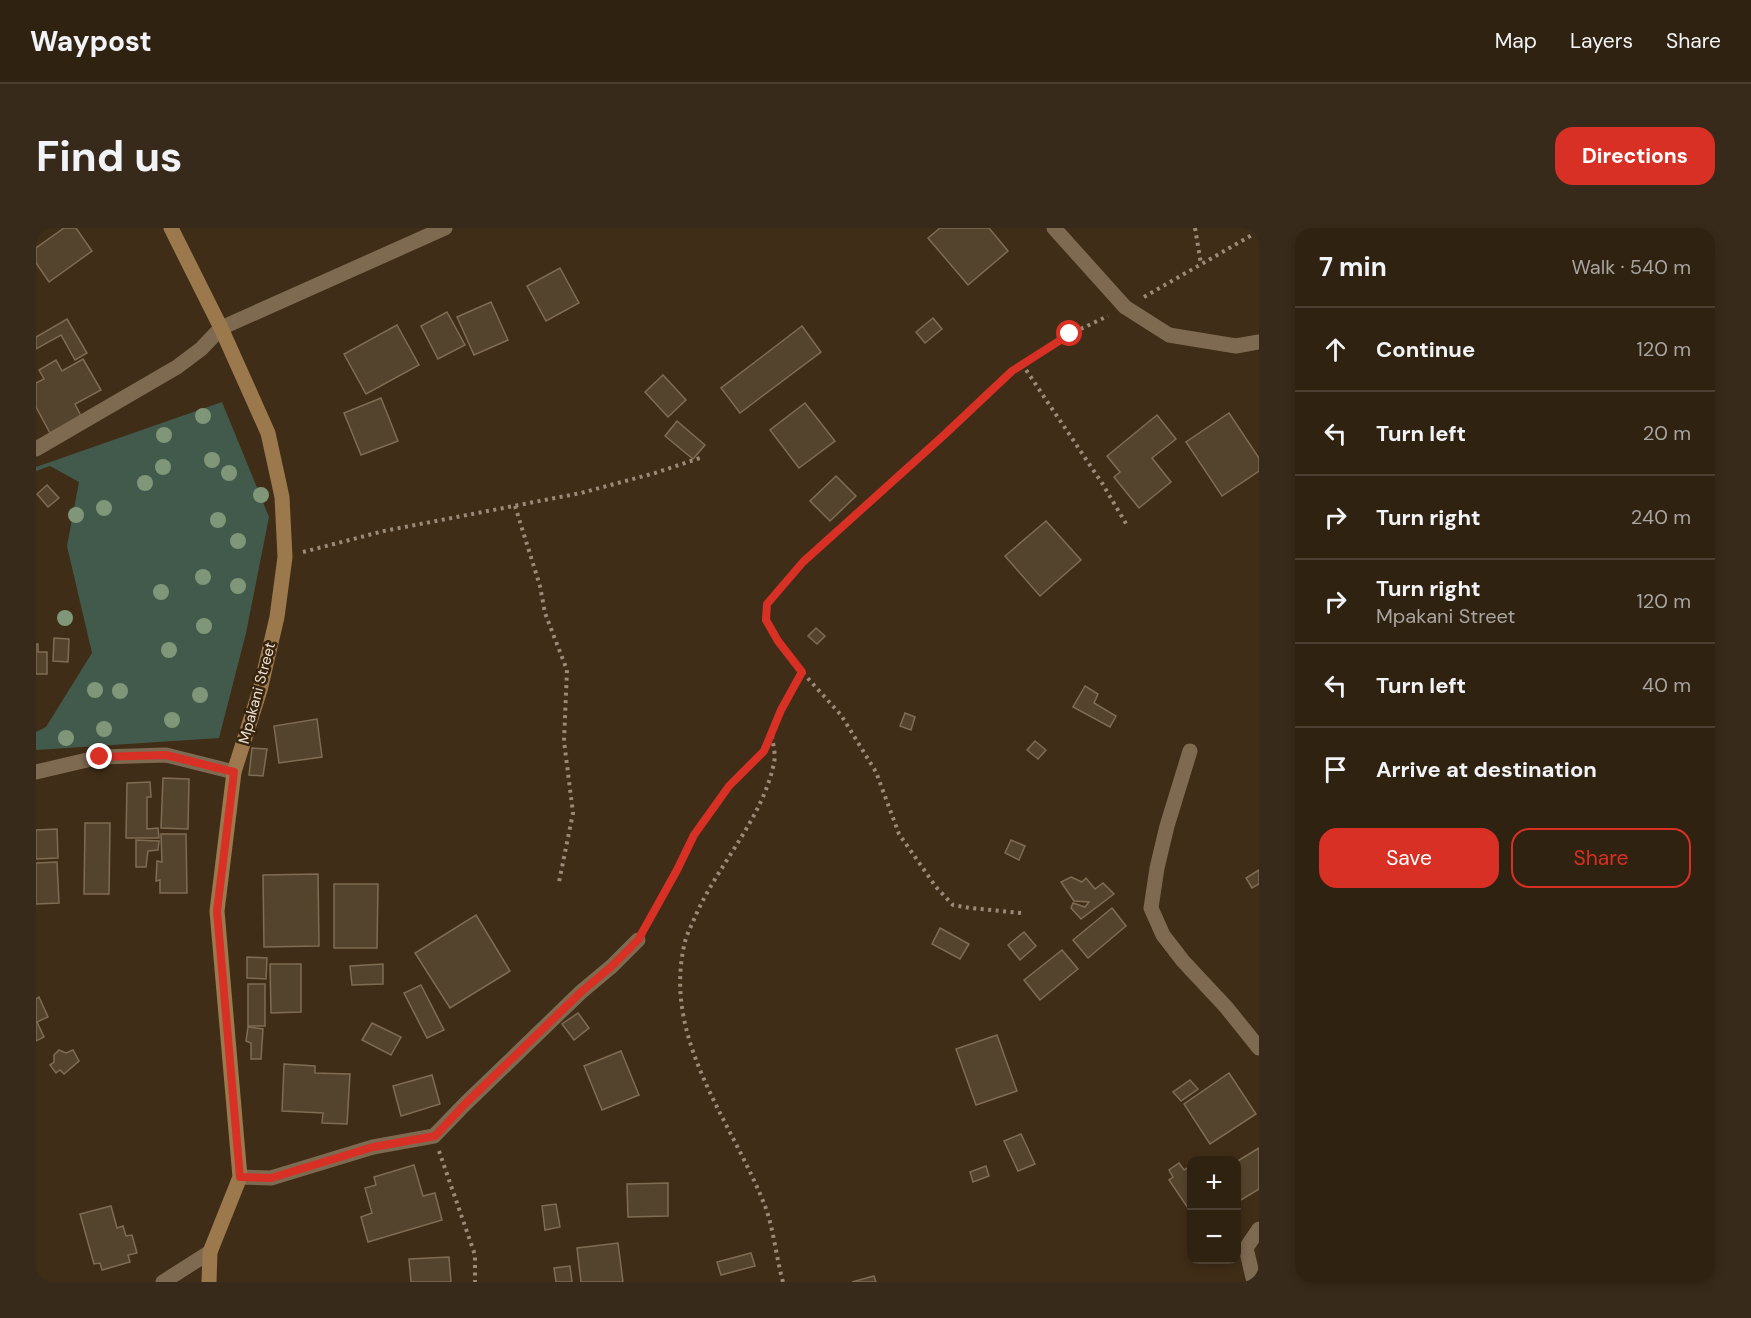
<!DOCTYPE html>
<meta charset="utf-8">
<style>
:root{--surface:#302211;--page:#382a1a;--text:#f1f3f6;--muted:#a8a49f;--line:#4b3f31;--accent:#d93025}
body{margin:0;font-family:"DM Sans",sans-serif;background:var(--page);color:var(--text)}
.controls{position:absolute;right:18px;bottom:18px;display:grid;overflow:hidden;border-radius:12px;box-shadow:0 3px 9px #0003}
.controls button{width:54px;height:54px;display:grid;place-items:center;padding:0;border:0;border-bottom:2px solid var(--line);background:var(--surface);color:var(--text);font:30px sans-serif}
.stop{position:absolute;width:18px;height:18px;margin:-14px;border:4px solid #d93025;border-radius:50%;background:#fff}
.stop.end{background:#d93025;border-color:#fff;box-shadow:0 2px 6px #0008}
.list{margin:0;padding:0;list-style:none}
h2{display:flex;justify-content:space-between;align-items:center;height:78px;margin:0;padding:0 24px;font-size:26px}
h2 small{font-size:20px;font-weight:400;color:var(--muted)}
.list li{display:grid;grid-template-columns:39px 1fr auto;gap:18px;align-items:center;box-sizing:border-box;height:84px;padding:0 24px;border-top:2px solid var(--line)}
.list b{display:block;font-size:22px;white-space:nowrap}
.list p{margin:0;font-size:20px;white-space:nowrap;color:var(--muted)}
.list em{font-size:20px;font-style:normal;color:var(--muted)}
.actions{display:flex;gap:12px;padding:18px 24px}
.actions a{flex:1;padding:14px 0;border:2px solid var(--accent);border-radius:18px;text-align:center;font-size:21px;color:var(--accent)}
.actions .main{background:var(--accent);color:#fff}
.icon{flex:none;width:33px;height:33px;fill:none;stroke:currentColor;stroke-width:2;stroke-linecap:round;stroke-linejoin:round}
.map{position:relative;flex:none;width:1223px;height:1054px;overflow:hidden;border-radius:18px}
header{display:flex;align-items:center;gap:36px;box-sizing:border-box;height:84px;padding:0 30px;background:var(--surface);border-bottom:2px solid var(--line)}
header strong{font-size:28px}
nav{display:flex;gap:33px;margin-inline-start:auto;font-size:21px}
.intro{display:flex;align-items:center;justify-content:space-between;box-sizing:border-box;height:144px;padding:0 36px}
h1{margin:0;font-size:42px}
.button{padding:15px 27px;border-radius:18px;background:var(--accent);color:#fff;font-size:21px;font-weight:700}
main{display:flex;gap:36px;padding:0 36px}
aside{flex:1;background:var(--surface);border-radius:18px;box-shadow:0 3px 9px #0003}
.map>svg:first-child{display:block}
.green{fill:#425a4b}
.building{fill:#55442d;stroke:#7e6c53;stroke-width:1.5}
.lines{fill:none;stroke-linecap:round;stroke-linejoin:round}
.path{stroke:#9a8a79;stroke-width:4;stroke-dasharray:3 4.5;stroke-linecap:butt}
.street{stroke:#7e6951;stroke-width:15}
.secondary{stroke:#9c784d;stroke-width:15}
.tree{fill:#809678}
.route{stroke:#d93025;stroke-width:8}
.labels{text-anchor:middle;stroke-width:5;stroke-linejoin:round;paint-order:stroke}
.street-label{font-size:15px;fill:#ede0d3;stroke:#35230d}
</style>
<header>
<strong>Waypost</strong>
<nav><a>Map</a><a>Layers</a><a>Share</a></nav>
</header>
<div class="intro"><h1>Find us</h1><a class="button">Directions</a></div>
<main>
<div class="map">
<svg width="1223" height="1054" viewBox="0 0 1223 1054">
<rect width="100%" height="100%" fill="#402d17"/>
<polygon class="green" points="186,174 233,289 210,405 183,510 0,522 0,504 10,499 56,425 31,318 43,254 14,238 0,243 0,239"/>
<g class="building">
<polygon points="28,0 40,0 56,23 13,54 0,35 0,20"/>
<polygon points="904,0 953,0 972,23 932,57 892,10"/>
<polygon points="524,40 543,75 510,93 491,58"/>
<polygon points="455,74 472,112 438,127 421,89"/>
<polygon points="411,84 429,117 402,131 385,98"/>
<polygon points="897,90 906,101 889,115 880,104"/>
<polygon points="31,91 51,125 39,132 25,107 0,121 0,109"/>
<polygon points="361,97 383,137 330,166 308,126"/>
<polygon points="766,98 785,124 704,185 685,160"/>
<polygon points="47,131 65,162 39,176 45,188 14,205 0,179 0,155 8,151 3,142 20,132 26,143"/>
<polygon points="627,147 650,172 632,189 609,164"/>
<polygon points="345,170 362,213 325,227 308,185"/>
<polygon points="769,175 799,213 763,240 734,202"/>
<polygon points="1193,185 1223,230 1223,243 1186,268 1150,214"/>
<polygon points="1121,187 1140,211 1116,230 1135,254 1103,280 1078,249 1084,244 1071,228"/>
<polygon points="641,193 669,217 657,231 629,208"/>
<polygon points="800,248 820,268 794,293 774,273"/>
<polygon points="11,257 23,270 12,279 1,266"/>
<polygon points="1010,293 1045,332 1004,368 969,328"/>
<polygon points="780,400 789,408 781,416 772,408"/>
<polygon points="18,410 33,411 32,434 17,433"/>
<polygon points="0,416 2,416 2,424 11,424 11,446 0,446"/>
<polygon points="1049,458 1062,466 1058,475 1080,488 1074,499 1037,479"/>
<polygon points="869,485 879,489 875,502 864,498"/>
<polygon points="281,491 286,529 243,535 238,498"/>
<polygon points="999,513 1010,522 1002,531 991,522"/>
<polygon points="216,520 231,521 227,548 213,547"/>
<polygon points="127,550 153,551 152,601 125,600"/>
<polygon points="114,554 115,569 111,569 111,601 122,600 123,610 90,610 91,555"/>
<polygon points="49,595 74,595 73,666 48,666"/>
<polygon points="21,601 22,630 0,631 0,602"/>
<polygon points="125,606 150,606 151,665 124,665 124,652 120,653 121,633 126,634"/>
<polygon points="100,612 123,613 122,622 112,623 110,639 100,639"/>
<polygon points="975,612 989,618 983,632 969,625"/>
<polygon points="21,634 23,675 0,676 0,635"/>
<polygon points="1223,642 1223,656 1216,660 1210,650"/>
<polygon points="282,646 283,718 228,719 227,647"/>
<polygon points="1035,649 1046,654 1050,650 1059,661 1067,655 1078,666 1045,691 1035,680 1037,675 1049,679 1053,674 1038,673 1025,654"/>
<polygon points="298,656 342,656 341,720 298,720"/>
<polygon points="1076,680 1090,698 1052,730 1037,712"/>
<polygon points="440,687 474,743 414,780 379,725"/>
<polygon points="904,700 933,716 924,731 896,716"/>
<polygon points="988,704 1000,718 984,732 972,717"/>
<polygon points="1026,722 1042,741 1004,772 988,752"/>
<polygon points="211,729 231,730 230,751 211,750"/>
<polygon points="234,736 265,736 265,784 235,785"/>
<polygon points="347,736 347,756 316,757 314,738"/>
<rect x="212" y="756" width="17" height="42"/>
<polygon points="385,757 408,802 391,810 368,765"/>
<polygon points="3,769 12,789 1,794 8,809 0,813 0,771"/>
<polygon points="542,785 553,800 538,812 526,796"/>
<polygon points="336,795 365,809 355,827 326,812"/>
<polygon points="212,799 227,801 225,831 215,831 215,815 210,813"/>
<polygon points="961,807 981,863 940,877 920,821"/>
<polygon points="23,822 30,825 37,822 43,833 28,846 24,842 20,845 14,837 18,834 18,827"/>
<polygon points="585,823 603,867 566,882 548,838"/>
<polygon points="248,836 279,838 279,845 314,846 311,896 286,895 287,885 246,883"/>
<polygon points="1193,845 1220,886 1174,916 1148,876"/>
<polygon points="396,847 404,876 365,888 357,858"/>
<polygon points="1154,852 1162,861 1145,873 1137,864"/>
<polygon points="985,906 999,936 982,943 968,913"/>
<polygon points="1223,920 1223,961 1205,972 1200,964 1200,934"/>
<polygon points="1143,935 1148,942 1156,937 1156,982 1154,983 1133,952 1137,949 1133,942"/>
<polygon points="378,937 387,968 399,965 406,992 332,1014 325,989 336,985 329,960 340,957 338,949"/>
<polygon points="950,938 953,948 937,954 934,944"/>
<polygon points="632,955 632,988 592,989 591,956"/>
<polygon points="520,976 524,999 509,1002 506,978"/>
<polygon points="75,978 81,1000 87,998 90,1008 96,1007 101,1025 92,1027 94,1034 66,1042 64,1035 58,1036 44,986"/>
<polygon points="582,1015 587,1054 545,1054 541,1020"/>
<polygon points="715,1025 719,1038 685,1047 681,1034"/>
<polygon points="413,1029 415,1054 375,1054 373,1031"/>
<polygon points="534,1038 536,1054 520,1054 518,1040"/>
<polygon points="838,1048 840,1054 816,1054"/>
</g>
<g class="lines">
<g class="path">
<polyline points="1159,0 1165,36"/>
<polyline points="1108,69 1223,3"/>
<polyline points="986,136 1066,255 1092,299"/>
<polyline points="479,278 504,358 509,385 531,442 528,513 537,585 523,654"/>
<polyline points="267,324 348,303 545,265 619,245 667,229"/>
<path d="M736 508C737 516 740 527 738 535 726 592 682 636 659 689 656 697 651 705 649 714 625 811 696 893 729 978 738 1002 740 1029 747 1054"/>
<polyline points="985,685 934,680 917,677 900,659 863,606 840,544 805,487 758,435 742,413 730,392 731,376 767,334 907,208 976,143 1034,106 1072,88"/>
<polyline points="610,698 658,607 693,558 728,523 745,482 766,444"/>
<polyline points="403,923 439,1027 439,1054"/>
</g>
<g class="street">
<polyline points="1018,0 1089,79 1133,107 1200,118 1223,114"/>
<polyline points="0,221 141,139 165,121 185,100 409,0"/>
<polyline points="1154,523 1131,598 1121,640 1115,680 1127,707 1147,733 1190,779 1223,820"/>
<polyline points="0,544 64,529 130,527 198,544"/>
<polyline points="204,949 235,950 337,919 398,908 429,876 545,764 576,738 602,712"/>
<polyline points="127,1054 174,1024"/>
<polyline points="1218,1054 1210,1020 1223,1001"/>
</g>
<polyline class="secondary" points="135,0 185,100 232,205 246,269 249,329 241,389 224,462 198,544 181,683 204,949 174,1024 173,1054"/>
</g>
<g class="tree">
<circle cx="167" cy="188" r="8"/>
<circle cx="128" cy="207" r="8"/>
<circle cx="176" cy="232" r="8"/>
<circle cx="127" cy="239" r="8"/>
<circle cx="193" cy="245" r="8"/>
<circle cx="109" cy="255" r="8"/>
<circle cx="225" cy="267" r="8"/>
<circle cx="68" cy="280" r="8"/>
<circle cx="40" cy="287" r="8"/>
<circle cx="182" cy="292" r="8"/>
<circle cx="202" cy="313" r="8"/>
<circle cx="167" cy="349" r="8"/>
<circle cx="202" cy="358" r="8"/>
<circle cx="125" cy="364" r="8"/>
<circle cx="29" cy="390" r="8"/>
<circle cx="168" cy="398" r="8"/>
<circle cx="133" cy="422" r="8"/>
<circle cx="59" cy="462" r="8"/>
<circle cx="84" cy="463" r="8"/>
<circle cx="164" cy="467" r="8"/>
<circle cx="136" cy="492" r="8"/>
<circle cx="68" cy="501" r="8"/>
<circle cx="30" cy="510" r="8"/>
</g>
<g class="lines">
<polyline class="route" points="64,529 130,527 198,544 181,683 204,949 235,950 337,919 399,908 429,876 545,764 576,738 602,712 641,642 658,607 693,558 728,523 745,482 766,444 742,413 730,392 731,376 767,334 907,208 976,143 1034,106"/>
</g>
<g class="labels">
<g class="street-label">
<text transform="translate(221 465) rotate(-75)" y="5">Mpakani Street</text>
</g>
</g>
</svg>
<div class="controls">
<button>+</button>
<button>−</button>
</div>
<div class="stop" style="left:1034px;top:106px"></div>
<div class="stop end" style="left:64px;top:529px"></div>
</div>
<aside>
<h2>7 min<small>Walk · 540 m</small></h2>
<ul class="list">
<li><svg class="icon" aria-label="ahead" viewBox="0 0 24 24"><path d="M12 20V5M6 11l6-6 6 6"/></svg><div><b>Continue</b></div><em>120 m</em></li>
<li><svg class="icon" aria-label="left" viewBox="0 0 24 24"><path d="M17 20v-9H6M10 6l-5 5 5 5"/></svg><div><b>Turn left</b></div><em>20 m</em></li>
<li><svg class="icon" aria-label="right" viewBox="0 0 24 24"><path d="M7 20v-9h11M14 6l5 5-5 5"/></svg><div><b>Turn right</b></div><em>240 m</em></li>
<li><svg class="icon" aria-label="right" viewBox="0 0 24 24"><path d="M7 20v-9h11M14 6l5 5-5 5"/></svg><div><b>Turn right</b><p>Mpakani Street</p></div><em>120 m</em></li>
<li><svg class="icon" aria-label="left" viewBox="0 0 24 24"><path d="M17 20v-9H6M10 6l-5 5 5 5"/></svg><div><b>Turn left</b></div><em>40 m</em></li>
<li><svg class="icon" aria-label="arrive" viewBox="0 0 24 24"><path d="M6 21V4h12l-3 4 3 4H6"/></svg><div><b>Arrive at destination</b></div></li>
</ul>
<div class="actions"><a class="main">Save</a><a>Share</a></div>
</aside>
</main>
